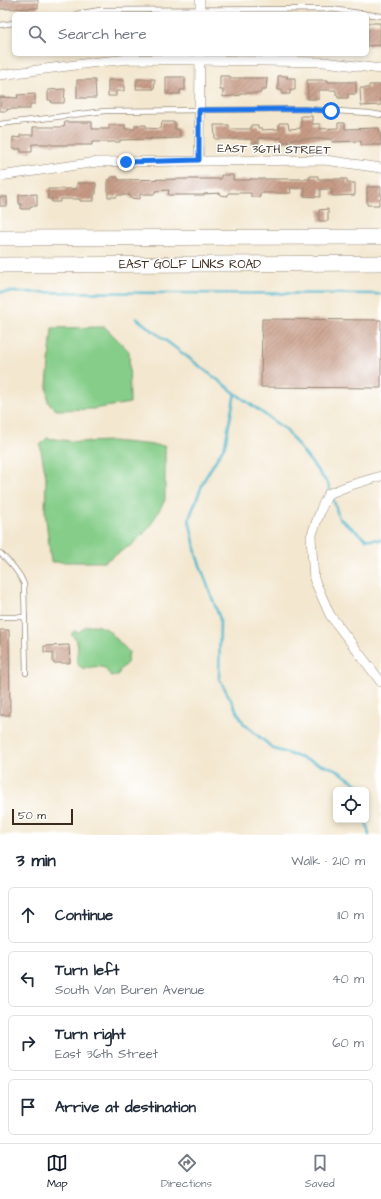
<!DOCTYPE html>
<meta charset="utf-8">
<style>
:root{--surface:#fff;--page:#f6f6f7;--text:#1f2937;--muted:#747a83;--line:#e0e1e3;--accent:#111827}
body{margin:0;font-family:"Architects Daughter",sans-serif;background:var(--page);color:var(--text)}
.controls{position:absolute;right:12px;bottom:12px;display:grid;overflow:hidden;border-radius:6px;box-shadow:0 2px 6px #0003}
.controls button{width:36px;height:36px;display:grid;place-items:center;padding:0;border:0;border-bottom:1px solid var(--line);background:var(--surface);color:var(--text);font:20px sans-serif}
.scale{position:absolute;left:12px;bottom:10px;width:61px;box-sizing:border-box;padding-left:4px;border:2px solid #3b2a1e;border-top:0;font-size:11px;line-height:14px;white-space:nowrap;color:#3b2a1e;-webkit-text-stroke:3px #fff;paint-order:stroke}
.stop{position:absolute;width:12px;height:12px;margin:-9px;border:3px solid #1a73e8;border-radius:50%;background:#fff}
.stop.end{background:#1a73e8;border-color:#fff;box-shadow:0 1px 4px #0008}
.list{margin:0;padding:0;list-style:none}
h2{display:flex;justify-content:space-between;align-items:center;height:52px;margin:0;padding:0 16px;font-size:17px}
h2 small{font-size:13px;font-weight:400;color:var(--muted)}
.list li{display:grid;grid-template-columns:26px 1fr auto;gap:12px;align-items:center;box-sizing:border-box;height:56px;margin:0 8px 8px;padding:0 8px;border:1px solid var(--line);border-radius:6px}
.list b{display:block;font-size:15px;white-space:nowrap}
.list p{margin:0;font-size:13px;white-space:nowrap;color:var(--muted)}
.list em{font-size:13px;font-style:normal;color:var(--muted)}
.icon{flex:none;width:22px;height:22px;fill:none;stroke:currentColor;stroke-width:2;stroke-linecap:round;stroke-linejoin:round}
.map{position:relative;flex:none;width:381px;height:835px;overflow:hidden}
.search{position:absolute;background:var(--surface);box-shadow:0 2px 6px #0003;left:12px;right:12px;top:12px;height:44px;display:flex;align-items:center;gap:10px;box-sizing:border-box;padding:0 14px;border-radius:6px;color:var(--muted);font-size:15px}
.sheet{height:308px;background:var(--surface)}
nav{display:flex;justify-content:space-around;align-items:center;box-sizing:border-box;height:56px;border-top:1px solid var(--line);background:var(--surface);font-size:11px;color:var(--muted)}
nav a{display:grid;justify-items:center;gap:2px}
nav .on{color:var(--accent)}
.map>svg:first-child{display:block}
.green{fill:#85cd89;stroke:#607c54}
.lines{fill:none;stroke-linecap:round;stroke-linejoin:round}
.stream{stroke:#4eb6cc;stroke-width:2.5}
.building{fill:url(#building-hatch)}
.service-casing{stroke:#978876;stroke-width:6}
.minor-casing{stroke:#978876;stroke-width:10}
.primary-casing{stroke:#978876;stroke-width:16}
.service{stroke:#fff;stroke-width:4.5}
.minor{stroke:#fff;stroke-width:9}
.primary{stroke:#fff;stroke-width:15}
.route{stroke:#1a73e8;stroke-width:5}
.labels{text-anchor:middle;stroke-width:3;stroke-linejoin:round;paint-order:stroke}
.street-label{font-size:12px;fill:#3b2a1e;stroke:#fff}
</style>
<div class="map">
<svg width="381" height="835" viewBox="0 0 381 835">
<defs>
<pattern id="building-hatch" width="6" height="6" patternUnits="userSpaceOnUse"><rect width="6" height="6" fill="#c79b86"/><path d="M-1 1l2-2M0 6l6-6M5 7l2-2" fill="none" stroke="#a37f6d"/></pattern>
</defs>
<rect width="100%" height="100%" fill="#fff"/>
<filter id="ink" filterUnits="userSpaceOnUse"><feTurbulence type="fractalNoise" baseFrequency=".025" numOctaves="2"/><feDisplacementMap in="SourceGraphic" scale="8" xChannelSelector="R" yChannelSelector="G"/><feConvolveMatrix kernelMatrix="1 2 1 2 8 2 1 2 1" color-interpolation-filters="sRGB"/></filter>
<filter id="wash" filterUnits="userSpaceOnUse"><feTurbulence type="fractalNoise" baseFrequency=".012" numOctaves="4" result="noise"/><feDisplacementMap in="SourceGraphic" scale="16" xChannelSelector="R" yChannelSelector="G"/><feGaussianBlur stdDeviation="0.9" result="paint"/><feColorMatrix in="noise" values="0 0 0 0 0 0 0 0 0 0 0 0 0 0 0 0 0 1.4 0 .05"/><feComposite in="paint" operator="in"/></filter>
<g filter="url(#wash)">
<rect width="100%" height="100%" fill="#f3e7cf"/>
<g class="green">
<polygon points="105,327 129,351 130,403 93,409 56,410 48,402 47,386 52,328"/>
<polygon points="47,438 79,442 112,441 165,446 165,500 149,528 133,544 104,562 51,562 45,511 46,477 40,445"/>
<path d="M93 625 100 626 107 629 129 652 127 663 120 670 118 676C110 677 109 674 105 668 97 666 93 666 85 669L79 666C73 654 84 645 71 634L74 631 79 632 86 626Z"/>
</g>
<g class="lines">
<g class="stream">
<polyline points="0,292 381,294"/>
<polyline points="136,318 235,393 225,445 204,480 189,519 197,557 220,619 219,678 244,724 274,749 335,769 366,790"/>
<polyline points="235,393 286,430 328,484 330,490"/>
<polyline points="332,495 339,518 366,539 381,540"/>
<polyline points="366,820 369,835"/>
</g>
</g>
<g id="blocks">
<g class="building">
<polygon points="0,0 38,0 38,8 0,9"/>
<polygon points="367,23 380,23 381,45 367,46"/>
<polygon points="220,76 230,76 230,78 267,78 266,90 261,90 261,93 241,93 241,95 223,97 223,90 220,90"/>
<polygon points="278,76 288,76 286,78 295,78 295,90 290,90 290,94 282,94 282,90 278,90"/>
<polygon points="166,77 185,77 185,90 180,90 180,94 166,94"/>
<polygon points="137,79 155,79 154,89 136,89"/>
<polygon points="77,80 95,80 96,98 77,98"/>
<polygon points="108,80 124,80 124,91 116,91 116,96 108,96"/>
<polygon points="307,80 328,80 328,82 356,82 356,94 348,94 348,98 338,98 338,95 336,95 336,90 319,90 319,99 308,99"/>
<polygon points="369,85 381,85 381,105 361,106 360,88 369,88"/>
<polygon points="65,89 64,103 52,103 51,100 48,100 48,90"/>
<polygon points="35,94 35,104 30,104 30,109 7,109 7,111 0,111 0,97 18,98 17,95"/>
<polygon points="301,116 312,116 312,124 320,124 320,129 338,128 338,123 345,123 345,129 379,128 379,133 381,133 381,145 361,145 361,141 332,142 332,139 292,139 292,142 282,142 282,138 259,138 259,143 252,143 252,139 215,139 214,125 229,125 229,128 233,129 251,129 251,125 258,125 258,128 262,128 262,130 279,129 279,123 288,123 289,129 301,128"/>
<polygon points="65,122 92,122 92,129 109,129 109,125 125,125 125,129 135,129 135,125 146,125 146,128 161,129 162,122 175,122 175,129 179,129 180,138 120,140 120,142 92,142 92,145 51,145 51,144 32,144 32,152 21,152 21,149 13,149 13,137 20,138 20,135 33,135 33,127 64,127"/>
<polygon points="221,175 233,175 233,180 250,180 250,179 310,179 310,176 318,176 318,179 347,179 347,183 355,183 355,195 332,196 332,189 320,189 320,197 304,196 305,188 290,188 291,193 260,193 260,197 251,197 251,193 228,193 228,196 220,195 220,193 204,194 204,195 168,195 169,190 155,191 155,194 140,194 140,199 130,198 130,195 117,195 117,197 108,197 108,180 111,180 111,177 118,177 118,180 183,179 221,179"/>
<polygon points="77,183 96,183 96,194 94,194 94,201 80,201 80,199 60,199 60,202 52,202 52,199 48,199 48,189 77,189"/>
<polygon points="367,187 381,187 381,199 379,199 379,205 367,205"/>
<polygon points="37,194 37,206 30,206 30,209 21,209 21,204 19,204 19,195"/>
<rect x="0" y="197" width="7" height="9"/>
<polygon points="328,209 328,221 319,221 319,210"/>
<polygon points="262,319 381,320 381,388 261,387"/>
<polygon points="0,630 9,630 10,715 0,715"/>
<polygon points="69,645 70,663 53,663 53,653 44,652 44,646"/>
</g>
</g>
</g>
<g filter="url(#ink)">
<use href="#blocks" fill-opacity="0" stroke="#978876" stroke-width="1"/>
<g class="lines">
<g class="service-casing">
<g id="service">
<polyline points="76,14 100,10 331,9 381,16"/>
<polyline points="0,25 14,23"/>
<polyline points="0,124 105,111 305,109 369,113 381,115"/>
<path d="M0 553C9 562 19 571 24 584L26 673"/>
<polyline points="0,617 25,617"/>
</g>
</g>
<g class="minor-casing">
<g id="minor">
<polyline points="200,14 200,0"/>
<polyline points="0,75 98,62 131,59 324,62 381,69"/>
<polyline points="199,160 200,54"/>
<polyline points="0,176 97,162 325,160 381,168"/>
<polyline points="381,476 348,486 328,494 321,509 311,537 314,579 330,615 381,682"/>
</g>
</g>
<g class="primary-casing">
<g id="primary">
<polyline points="0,238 381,237"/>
<polyline points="0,265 381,263"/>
</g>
</g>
<use href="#service" class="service"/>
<use href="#minor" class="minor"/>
<use href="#primary" class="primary"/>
</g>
</g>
<g class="lines" filter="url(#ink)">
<polyline class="route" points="126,162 199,160 199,110 305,109 331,111"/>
</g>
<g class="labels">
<g class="street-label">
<text transform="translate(274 149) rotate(1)" y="4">EAST 36TH STREET</text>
<text x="190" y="268">EAST GOLF LINKS ROAD</text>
</g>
</g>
</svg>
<div class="controls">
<button><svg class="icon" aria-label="locate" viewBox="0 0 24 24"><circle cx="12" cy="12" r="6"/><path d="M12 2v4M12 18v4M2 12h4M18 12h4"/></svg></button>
</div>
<div class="scale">50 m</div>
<div class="stop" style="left:331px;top:111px"></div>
<div class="stop end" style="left:126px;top:162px"></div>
<div class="search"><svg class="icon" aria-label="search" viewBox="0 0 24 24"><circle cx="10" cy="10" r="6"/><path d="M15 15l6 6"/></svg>Search here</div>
</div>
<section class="sheet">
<h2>3 min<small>Walk · 210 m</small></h2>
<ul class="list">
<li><svg class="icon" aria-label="ahead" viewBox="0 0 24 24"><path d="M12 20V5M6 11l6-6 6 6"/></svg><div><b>Continue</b></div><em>110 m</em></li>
<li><svg class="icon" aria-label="left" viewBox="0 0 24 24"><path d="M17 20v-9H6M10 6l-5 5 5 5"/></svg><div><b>Turn left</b><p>South Van Buren Avenue</p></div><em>40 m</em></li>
<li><svg class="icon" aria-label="right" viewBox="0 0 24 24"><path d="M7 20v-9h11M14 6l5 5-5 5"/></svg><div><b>Turn right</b><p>East 36th Street</p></div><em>60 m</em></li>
<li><svg class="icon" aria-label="arrive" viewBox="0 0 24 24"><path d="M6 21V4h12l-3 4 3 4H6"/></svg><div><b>Arrive at destination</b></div></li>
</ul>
</section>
<nav>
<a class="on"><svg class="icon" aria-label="map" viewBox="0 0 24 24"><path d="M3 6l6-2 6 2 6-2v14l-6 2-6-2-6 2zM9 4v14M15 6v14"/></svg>Map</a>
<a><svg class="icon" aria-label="directions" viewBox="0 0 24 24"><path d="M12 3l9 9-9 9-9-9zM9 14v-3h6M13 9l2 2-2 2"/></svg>Directions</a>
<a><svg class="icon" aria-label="saved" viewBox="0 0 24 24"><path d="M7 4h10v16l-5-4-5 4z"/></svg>Saved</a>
</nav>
